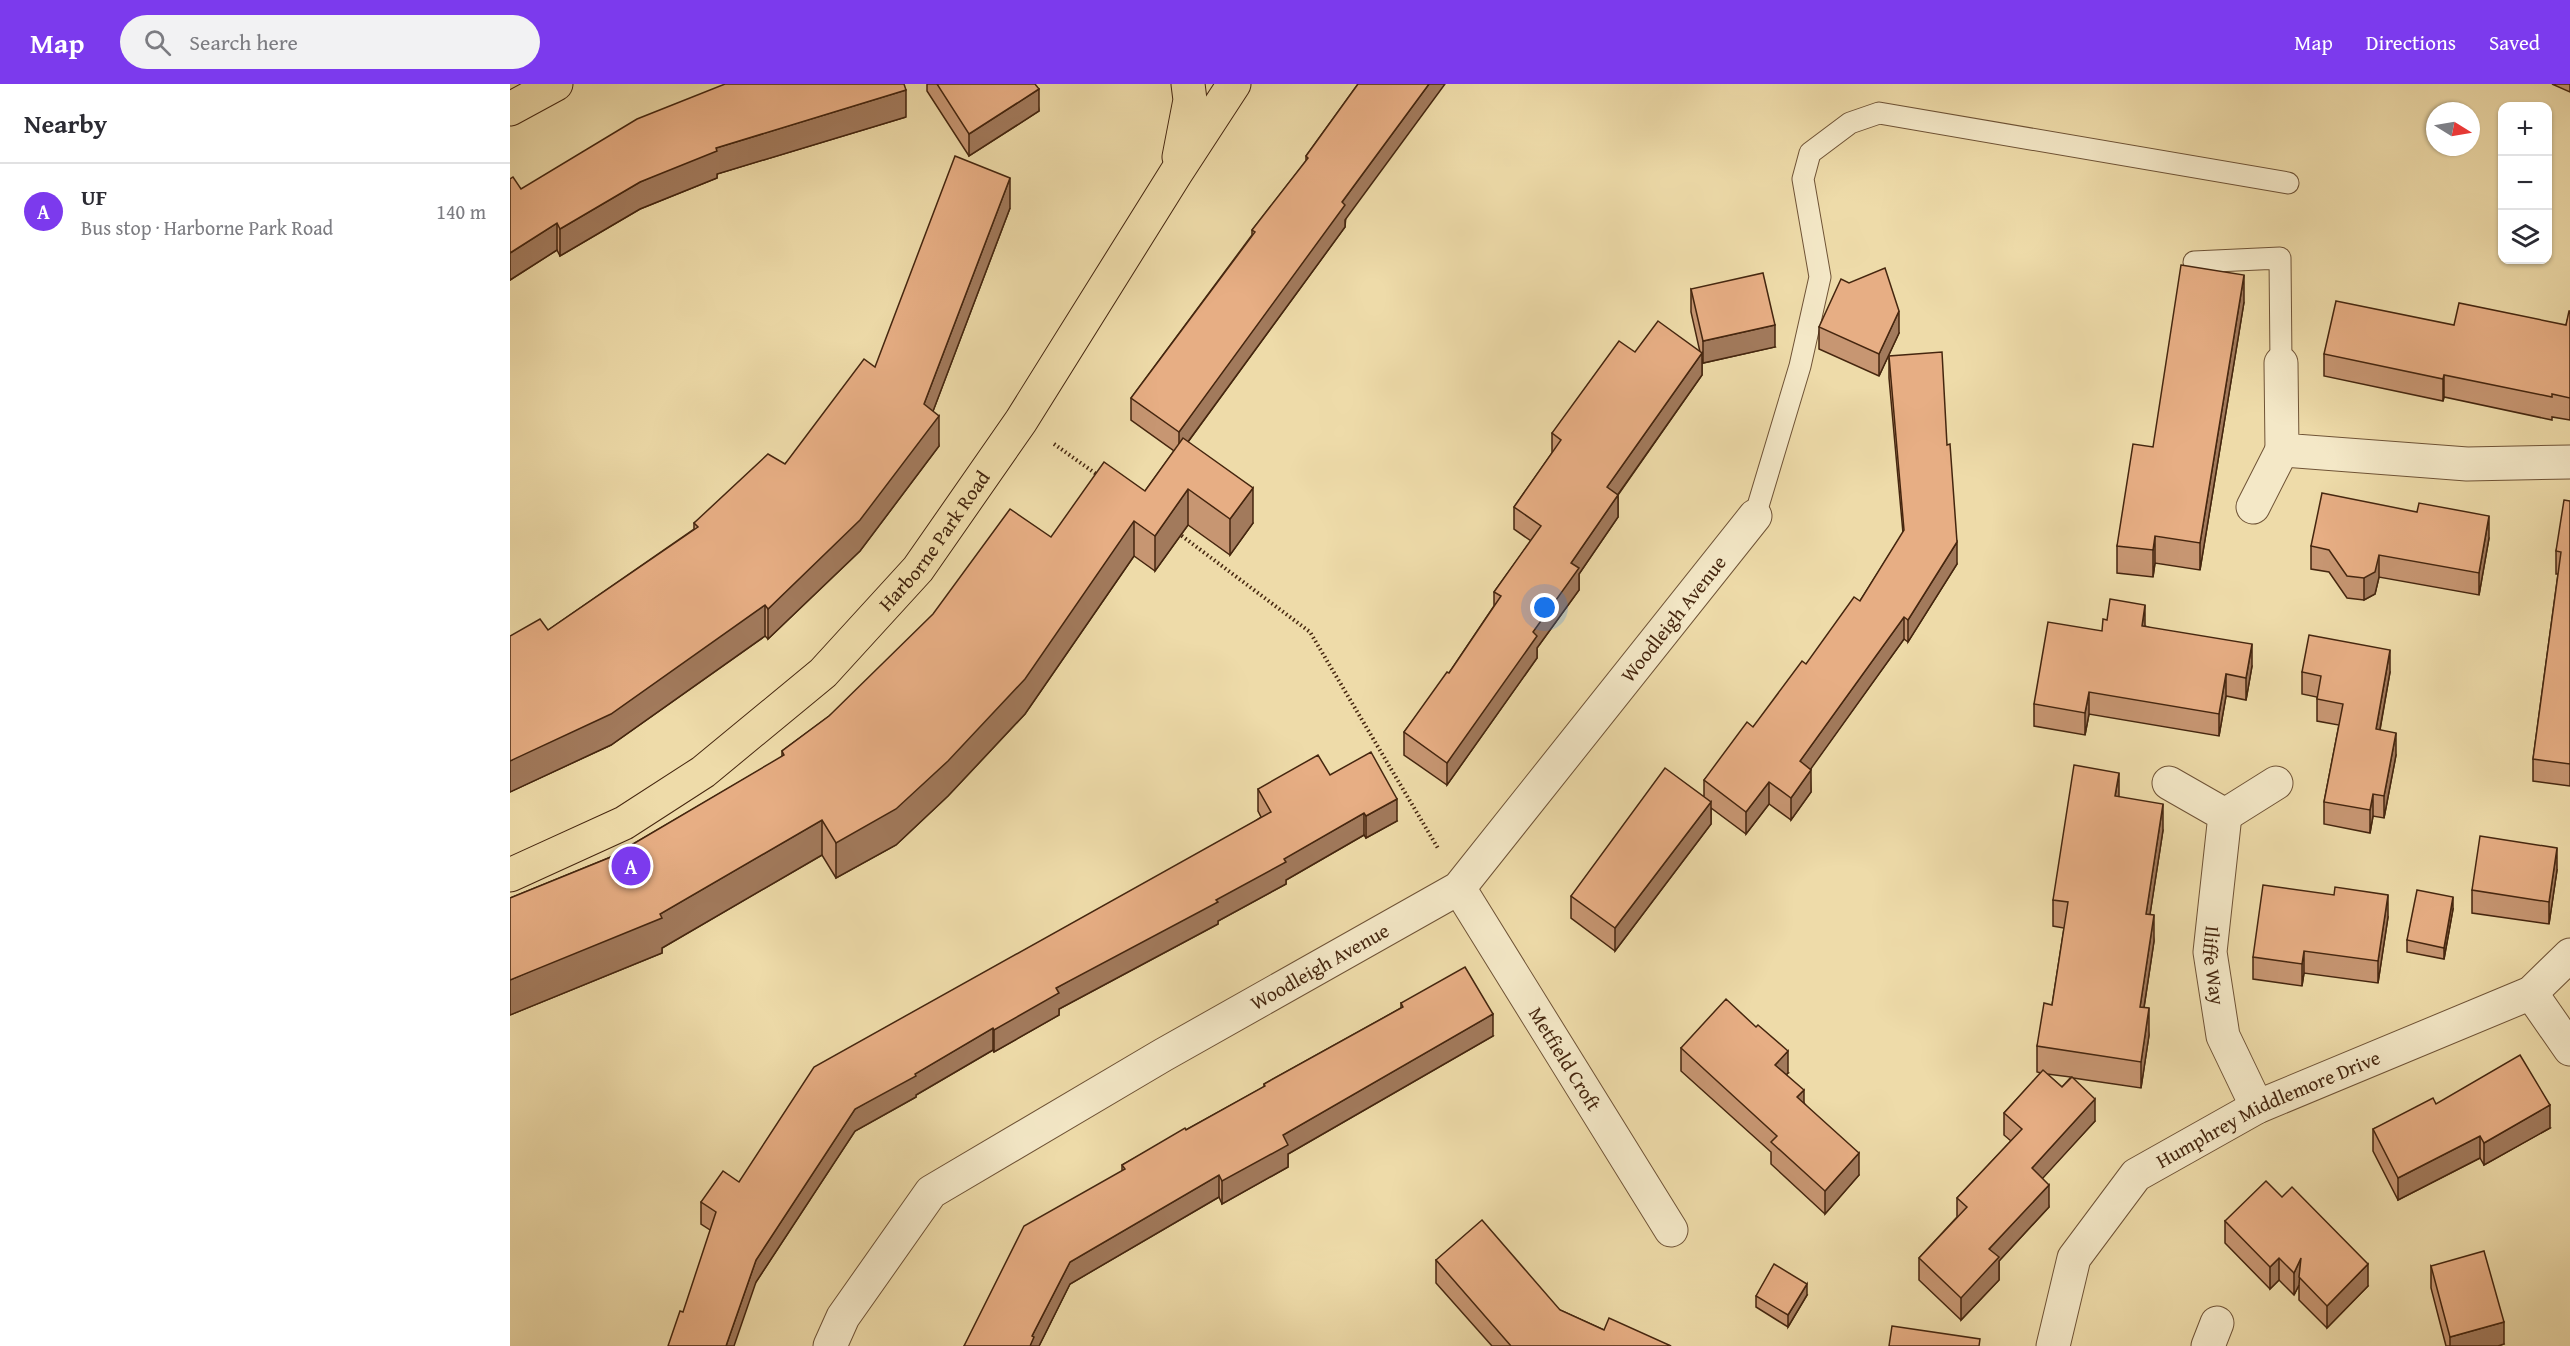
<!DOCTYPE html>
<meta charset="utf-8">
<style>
:root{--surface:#fff;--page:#f2f2f3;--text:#2b2b33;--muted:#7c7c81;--line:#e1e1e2;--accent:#7c3aed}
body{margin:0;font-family:"Gentium Book Plus",serif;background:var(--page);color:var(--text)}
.controls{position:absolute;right:18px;top:18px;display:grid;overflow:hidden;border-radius:12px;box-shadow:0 2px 4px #0004}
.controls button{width:54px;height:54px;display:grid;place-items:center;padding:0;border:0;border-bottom:2px solid var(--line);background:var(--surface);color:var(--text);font:30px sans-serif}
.compass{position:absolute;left:1916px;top:18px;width:54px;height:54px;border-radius:50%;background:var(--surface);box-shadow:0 2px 4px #0004;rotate:101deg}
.you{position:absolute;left:1035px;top:524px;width:21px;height:21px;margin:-15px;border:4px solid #fff;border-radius:50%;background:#1a73e8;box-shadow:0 0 0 9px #1a73e833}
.badge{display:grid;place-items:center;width:39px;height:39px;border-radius:50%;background:var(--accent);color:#fff;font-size:20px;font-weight:700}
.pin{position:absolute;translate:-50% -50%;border:3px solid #fff;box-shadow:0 2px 6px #0006}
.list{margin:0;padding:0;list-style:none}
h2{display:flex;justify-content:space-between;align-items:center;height:78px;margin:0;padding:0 24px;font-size:26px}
h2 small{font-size:20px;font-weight:400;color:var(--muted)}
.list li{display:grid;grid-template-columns:39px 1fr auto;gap:18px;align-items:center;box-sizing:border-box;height:96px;padding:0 24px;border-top:2px solid var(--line)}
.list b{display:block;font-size:22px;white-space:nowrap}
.list p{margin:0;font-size:20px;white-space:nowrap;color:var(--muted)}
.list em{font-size:20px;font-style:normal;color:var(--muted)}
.icon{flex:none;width:33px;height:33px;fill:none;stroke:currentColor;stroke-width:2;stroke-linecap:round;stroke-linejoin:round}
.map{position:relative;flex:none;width:2060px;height:1262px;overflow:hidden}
header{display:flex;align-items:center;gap:36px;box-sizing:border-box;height:84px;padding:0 30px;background:var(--accent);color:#fff}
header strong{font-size:28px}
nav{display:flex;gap:33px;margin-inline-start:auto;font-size:21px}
.search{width:420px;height:54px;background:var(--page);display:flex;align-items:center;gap:15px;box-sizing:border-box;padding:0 21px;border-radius:33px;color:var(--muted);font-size:22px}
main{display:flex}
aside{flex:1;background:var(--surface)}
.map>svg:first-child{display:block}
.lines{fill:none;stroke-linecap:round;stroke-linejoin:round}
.lane-casing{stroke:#6f5336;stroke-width:23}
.street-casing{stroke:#6f5336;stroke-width:35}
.primary-casing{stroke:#45260f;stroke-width:35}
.path{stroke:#45260f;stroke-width:4;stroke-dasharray:1.5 3;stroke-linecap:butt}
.lane{stroke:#f4e8c7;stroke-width:21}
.street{stroke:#f4e8c7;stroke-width:33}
.primary{stroke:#eedba9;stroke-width:33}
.wall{fill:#c79672;stroke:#45260f;stroke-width:1.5;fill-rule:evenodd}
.shaded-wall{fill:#a27a5c;stroke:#45260f;stroke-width:1.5}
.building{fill:#e7ae84;stroke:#45260f;stroke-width:1.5}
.labels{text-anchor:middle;stroke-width:5;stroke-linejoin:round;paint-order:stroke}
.street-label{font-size:20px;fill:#45260f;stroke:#f4e8c7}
</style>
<header>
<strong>Map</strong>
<div class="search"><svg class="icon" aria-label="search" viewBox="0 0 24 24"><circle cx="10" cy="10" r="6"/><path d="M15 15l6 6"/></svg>Search here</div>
<nav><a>Map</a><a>Directions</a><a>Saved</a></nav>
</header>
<main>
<aside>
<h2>Nearby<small></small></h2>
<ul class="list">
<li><span class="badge">A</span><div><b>UF</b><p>Bus stop · Harborne Park Road</p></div><em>140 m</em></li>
</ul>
</aside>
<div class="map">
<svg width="2060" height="1262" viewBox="0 0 2060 1262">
<rect width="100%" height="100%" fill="#eedba9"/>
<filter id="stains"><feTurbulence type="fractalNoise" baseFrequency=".00333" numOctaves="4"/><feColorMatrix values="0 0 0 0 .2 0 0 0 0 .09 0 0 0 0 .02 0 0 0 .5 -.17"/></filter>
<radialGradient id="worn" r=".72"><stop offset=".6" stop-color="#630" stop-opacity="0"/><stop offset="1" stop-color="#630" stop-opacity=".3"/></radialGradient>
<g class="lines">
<g class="lane-casing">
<g id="lane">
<polyline points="1684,178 1770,174 1771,279"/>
<polyline points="1245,432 1290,282 1310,193 1293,95 1300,69 1340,39 1369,29 1778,99"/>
</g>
</g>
<g class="street-casing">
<g id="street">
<polyline points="1771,279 1772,366 1957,380 2060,378"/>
<polyline points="1743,423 1772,366"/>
<path id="s1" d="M1659 699 1715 731 1700 868 1713 952 1747 1023"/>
<polyline points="1715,731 1766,699"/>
<path id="s2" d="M949 804 1161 1146"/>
<polyline points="2021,909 2060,965"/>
<path id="s3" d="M320 1262 333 1233 421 1108 653 971 949 804 1245 432"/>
<path id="s4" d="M1543 1262 1564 1174 1626 1091 1747 1023 2021 909 2060 871"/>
<polyline points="1698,1262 1707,1239"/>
</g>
</g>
<g class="primary-casing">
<g id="primary">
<polyline points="0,25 46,0"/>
<polyline points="669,73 680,16 678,0"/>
<path id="s5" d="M0 791 114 739 193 688 313 589 408 485 511 337 666 89 724 0"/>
</g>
</g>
<g class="path">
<polyline points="544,360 589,392"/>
<polyline points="668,449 800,548 929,766"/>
</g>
<use href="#lane" class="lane"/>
<use href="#street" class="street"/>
<use href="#primary" class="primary"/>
</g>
<g class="wall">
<polygon points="417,0 525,0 529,27 459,72 417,7"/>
<polygon points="848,0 835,143 678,358 743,439 720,471 678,441 645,487 624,472 515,630 438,712 386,761 326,794 312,771 152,864 152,869 0,931 0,814 101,773 272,673 272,667 319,632 541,453 635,407 664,367 621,336 621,314 742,151 742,146 796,77 796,72"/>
<polygon points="2042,0 2060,0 2060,8"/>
<polygon points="396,33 207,90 207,94 130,125 50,172 47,166 0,196 0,95 11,105"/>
<polygon points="500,124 423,327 429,362 350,467 258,555 255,552 101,661 0,708 0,552 38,546 184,445 184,439 275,380 365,283"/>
<polygon points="1181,205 1265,263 1193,279 1192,275 1192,291 1108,411 1108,433 1069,490 1069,506 1027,564 1027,574 937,701 894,671 894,648 939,589 984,522 984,508 1021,457 1004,445 1004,423 1042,369 1042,349 1190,268 1181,228"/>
<polygon points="1734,218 1690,486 1645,479 1643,493 1607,489 1607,462 1643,363"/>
<polygon points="2060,227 2060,336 2042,333 2042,336 1934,313 1933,317 1814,292 1814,270 1944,241 2056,241"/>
<polygon points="1309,243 1389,249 1369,292 1309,265"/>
<polygon points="1379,272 1447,480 1398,558 1394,555 1300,685 1301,708 1281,736 1259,720 1236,750 1201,724 1201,740 1105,867 1061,834 1061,812 1194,712 1194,696 1243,643 1350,517 1393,449 1379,294"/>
<polygon points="2060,417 2060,702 2023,697 2023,675 2048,490 2046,490 2046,467"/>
<polygon points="1979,454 1969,511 1869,493 1865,510 1854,516 1837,514 1819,488 1801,485 1801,462"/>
<polygon points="1635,542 1742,582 1736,616 1716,612 1709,652 1579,630 1575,651 1524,642 1524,620 1592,547"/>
<polygon points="1792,588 1880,588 1870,646 1886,671 1874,734 1863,732 1860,749 1814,740 1814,718 1829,641 1807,637 1807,613 1792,610"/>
<polygon points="820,691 887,737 856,754 854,751 776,796 776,800 708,837 708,840 549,925 549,931 484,968 483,966 406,1011 406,1013 345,1047 246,1198 200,1146 191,1140 191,1118 229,1098 751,733 748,727 748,705"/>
<path d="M1609 713 1653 746 1640 830 1644 857 1634 924 1639 951 1631 1004 1563 994 1585 1037 1532 1094 1539 1123 1489 1177V1196L1451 1236 1409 1196V1174L1447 1133V1114L1501 1057 1494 1051V1029L1531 989 1527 988V962L1542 921 1554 844 1543 842V816ZM1537 990 1561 993 1552 1003Z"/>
<polygon points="2047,786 2039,840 1962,829 1962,806"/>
<polygon points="1943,825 1934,875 1897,868 1897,856"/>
<polygon points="1878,833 1868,899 1794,889 1792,902 1743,895 1743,873"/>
<polygon points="891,919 983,952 778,1070 778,1083 712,1120 709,1113 560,1200 529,1262 454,1262 612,1087 612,1081 754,1003 754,1000 891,924"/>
<polygon points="1171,964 1278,989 1276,990 1294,1019 1349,1091 1315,1130 1261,1080 1261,1068 1171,987"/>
<polygon points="1926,1020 2040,1044 1974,1081 1970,1074 1888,1116 1863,1067 1863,1045"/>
<polygon points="1715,1137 1858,1202 1817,1244 1789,1216 1789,1201 1784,1211 1769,1196 1760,1205 1715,1159"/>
<polygon points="926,1176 1050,1226 1094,1246 1161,1262 982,1262 926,1199"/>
<polygon points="1921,1182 1994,1260 1988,1262 1936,1262 1921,1204"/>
<polygon points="1297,1211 1278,1243 1246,1223 1246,1212"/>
</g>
<g class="shaded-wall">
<polygon points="919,0 935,0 835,136 835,143 669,370 669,348 832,118"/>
<polygon points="529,5 529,27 459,72 459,50"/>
<polygon points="396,6 396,33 207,90 207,94 130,125 50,172 50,145 130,98 206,64"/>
<polygon points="500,94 500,124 414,351 414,320"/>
<polygon points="47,139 47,166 0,196 0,169"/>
<polygon points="1734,191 1734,218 1690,486 1690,459"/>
<polygon points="1389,227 1389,249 1369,292 1369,270"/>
<polygon points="1265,241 1265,263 1193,279 1193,257"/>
<polygon points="1192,269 1192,291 1097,426 1097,403"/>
<polygon points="1934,291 1934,313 1933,317 1933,295"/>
<polygon points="429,332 429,362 350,467 258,555 258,525"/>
<polygon points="743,404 743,439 720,471 720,435"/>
<polygon points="678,405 678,441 645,487 645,452"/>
<polygon points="1108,411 1108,433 1069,490 1069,506 1027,564 1027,574 937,701 937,679 1061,479"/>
<polygon points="1979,432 1979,454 1969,511 1969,489"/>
<polygon points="624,437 624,472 515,630 438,712 386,761 326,794 326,759"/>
<polygon points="1645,452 1645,479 1643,493 1643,466"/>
<polygon points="1447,458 1447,480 1398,558 1398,536"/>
<polygon points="1869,471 1869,493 1865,510 1854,516 1854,494"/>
<polygon points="255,521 255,552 101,661 0,708 0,677"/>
<polygon points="1635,521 1635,543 1632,542"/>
<polygon points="1394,533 1394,555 1290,700 1290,677"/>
<polygon points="1742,560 1742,582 1736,616 1736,594"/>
<polygon points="1880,566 1880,588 1866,667 1866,645"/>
<polygon points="1716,590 1716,612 1709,652 1709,630"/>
<polygon points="1579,608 1579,630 1575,651 1575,629"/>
<polygon points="1886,649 1886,671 1874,734 1874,712"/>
<polygon points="1301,686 1301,708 1281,736 1281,714"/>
<polygon points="1609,689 1609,715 1605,712"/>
<polygon points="1259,698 1259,720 1236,750 1236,728"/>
<polygon points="1863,710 1863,732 1860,749 1860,726"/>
<polygon points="887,715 887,737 856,754 856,732"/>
<polygon points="1201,718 1201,740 1105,867 1105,844"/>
<polygon points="1653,720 1653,746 1636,856 1636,830"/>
<polygon points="854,729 854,751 776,796 776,800 708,837 708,840 549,925 549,931 484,968 484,946 546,904"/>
<polygon points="312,736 312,771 152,864 152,869 0,931 0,896 150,830"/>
<polygon points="2047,764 2047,786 2039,840 2039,818"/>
<polygon points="1878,811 1878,833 1868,899 1868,877"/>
<polygon points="1943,813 1943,825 1934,875 1934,864"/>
<polygon points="1644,831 1644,857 1630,949 1630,923"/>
<polygon points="1794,867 1794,889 1792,902 1792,880"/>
<polygon points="1639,924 1639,951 1631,1004 1631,978"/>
<polygon points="983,930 983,952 778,1070 778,1083 712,1120 712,1097 773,1051"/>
<polygon points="483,944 483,966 406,1011 406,1013 345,1047 246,1198 224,1262 216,1262 246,1176 345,1025"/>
<polygon points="1278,967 1278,989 1265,1003 1265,981"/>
<polygon points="1294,1006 1294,1028 1287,1013"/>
<polygon points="1585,1015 1585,1037 1522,1106 1522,1084"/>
<polygon points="2040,1021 2040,1044 1974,1081 1974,1059"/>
<polygon points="1970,1052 1970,1074 1888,1116 1888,1094"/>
<polygon points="1349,1069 1349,1091 1315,1130 1315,1107"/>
<polygon points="709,1091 709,1113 560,1200 529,1262 520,1262 522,1252 560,1178"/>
<polygon points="1539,1101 1539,1123 1489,1177 1489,1196 1451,1236 1451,1214 1479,1165"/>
<polygon points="1769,1174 1769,1196 1760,1205 1760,1183"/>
<polygon points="1791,1174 1789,1201 1784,1211 1784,1189"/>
<polygon points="1858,1180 1858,1202 1817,1244 1817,1222"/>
<polygon points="1297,1200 1297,1211 1278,1243 1278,1231"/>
<polygon points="1994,1238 1994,1260 1988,1262 1940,1262 1940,1253"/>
</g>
<g class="building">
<polygon points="215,0 394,0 396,6 206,64 207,67 130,98 50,145 47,139 0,169 0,95 3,93 11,105 127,35"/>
<polygon points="427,0 525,0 529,5 459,50"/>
<polygon points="848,0 919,0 832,118 835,121 669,348 621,314 745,148 742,146 798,74 796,72"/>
<polygon points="445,72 500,94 414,320 429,332 350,436 258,525 255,521 101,630 0,677 0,552 30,535 38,546 188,443 184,439 258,370 275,380 354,275 365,283"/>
<polygon points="1671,181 1734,191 1690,459 1645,452 1643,466 1607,462 1623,360 1643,363"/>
<polygon points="1375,184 1389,227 1369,270 1309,243 1331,195 1339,199"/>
<polygon points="1253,189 1265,241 1193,257 1181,205"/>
<polygon points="1826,217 1944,241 1949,219 2056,241 2059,227 2060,227 2060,314 2042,310 2042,313 1934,291 1933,295 1814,270"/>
<polygon points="1148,237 1192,269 1097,403 1108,411 1061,479 1069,484 1023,548 1027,552 937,679 894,648 937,588 939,589 991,512 984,508 1031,442 1004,423 1051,356 1042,349 1109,257 1125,268"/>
<polygon points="1432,268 1437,361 1440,360 1447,458 1398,536 1394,533 1290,677 1301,686 1281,714 1259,698 1236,728 1194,696 1237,638 1243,643 1292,577 1296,580 1344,513 1350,517 1394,446 1379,272"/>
<polygon points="673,354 743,404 720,435 678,405 645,452 624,437 515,595 438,677 386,725 326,759 312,736 150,830 152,834 0,896 0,814 101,773 274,671 272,667 319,632 423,530 500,425 541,453 594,378 635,407"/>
<polygon points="1812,409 1907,428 1909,419 1979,432 1969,489 1869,471 1865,488 1854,494 1837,492 1819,466 1801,462"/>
<polygon points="2054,416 2060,417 2060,680 2023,675 2051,468 2046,467"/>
<polygon points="1600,515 1635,521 1632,542 1742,560 1736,594 1716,590 1709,630 1579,608 1575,629 1524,620 1538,538 1592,547 1593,535 1597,536"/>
<polygon points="1799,551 1880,566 1866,645 1886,649 1874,712 1863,710 1860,726 1814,718 1833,620 1807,615 1811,592 1792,588"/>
<polygon points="861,668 887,715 856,732 854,729 774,775 776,778 706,816 708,818 546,904 549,909 484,946 483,944 405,990 406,992 345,1025 246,1176 216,1262 158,1262 170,1227 173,1228 206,1128 191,1118 213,1087 229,1098 304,983 761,728 748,705 808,671 820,691"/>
<polygon points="1564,681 1609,689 1605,712 1653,720 1636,830 1644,831 1630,923 1639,924 1631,978 1527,962 1534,919 1542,921 1558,818 1543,816"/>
<polygon points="1155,684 1201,718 1105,844 1061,812"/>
<polygon points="1970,752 2047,764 2039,818 1962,806"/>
<polygon points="1753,801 1824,811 1825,803 1878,811 1868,877 1794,867 1792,880 1743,873"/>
<polygon points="1907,806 1943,813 1934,864 1897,856"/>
<polygon points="955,883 983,930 773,1051 778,1061 712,1097 709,1091 560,1178 522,1252 524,1253 520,1262 454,1262 514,1142 615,1085 612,1081 675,1044 676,1046 755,1002 754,1000 893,923 891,919"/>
<polygon points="1216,915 1246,943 1248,941 1278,967 1265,981 1294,1006 1287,1013 1349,1069 1315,1107 1261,1058 1267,1052 1171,964"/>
<polygon points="2010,971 2040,1021 1974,1059 1970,1052 1888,1094 1863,1045 1923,1014 1926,1020"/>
<polygon points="1533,986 1552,1003 1562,993 1585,1015 1522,1084 1539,1101 1479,1165 1489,1173 1451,1214 1409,1174 1457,1123 1447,1114 1512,1045 1494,1029"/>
<polygon points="1756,1097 1772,1113 1782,1103 1858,1180 1817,1222 1789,1193 1791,1174 1784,1189 1769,1174 1760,1183 1715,1137"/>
<polygon points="972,1136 1050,1226 1094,1246 1099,1234 1161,1262 1001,1262 926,1176"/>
<polygon points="1974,1167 1994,1238 1940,1253 1921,1182"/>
<polygon points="1264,1180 1297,1200 1278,1231 1246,1212"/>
<polygon points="1382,1242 1470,1255 1469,1262 1379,1262"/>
</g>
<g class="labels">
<g class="street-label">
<text dy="7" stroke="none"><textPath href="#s5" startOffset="548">Harborne Park Road</textPath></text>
<text dy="7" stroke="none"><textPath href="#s3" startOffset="1138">Woodleigh Avenue</textPath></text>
<text dy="7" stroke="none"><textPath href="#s1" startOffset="216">Iliffe Way</textPath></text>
<text dy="7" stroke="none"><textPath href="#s3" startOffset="634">Woodleigh Avenue</textPath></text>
<text dy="7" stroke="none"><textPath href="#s2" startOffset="201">Metfield Croft</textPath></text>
<text dy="7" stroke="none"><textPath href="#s4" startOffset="342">Humphrey Middlemore Drive</textPath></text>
</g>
</g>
<rect width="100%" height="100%" filter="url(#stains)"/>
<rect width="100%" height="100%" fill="url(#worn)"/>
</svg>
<div class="controls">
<button>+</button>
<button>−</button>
<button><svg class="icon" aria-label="layers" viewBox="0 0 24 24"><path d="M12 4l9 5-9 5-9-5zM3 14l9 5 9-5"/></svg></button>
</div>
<svg class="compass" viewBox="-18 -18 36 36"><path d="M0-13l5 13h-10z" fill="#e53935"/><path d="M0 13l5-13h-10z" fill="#7c7c81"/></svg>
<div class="you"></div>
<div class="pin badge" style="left:121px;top:782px">A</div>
</div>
</main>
